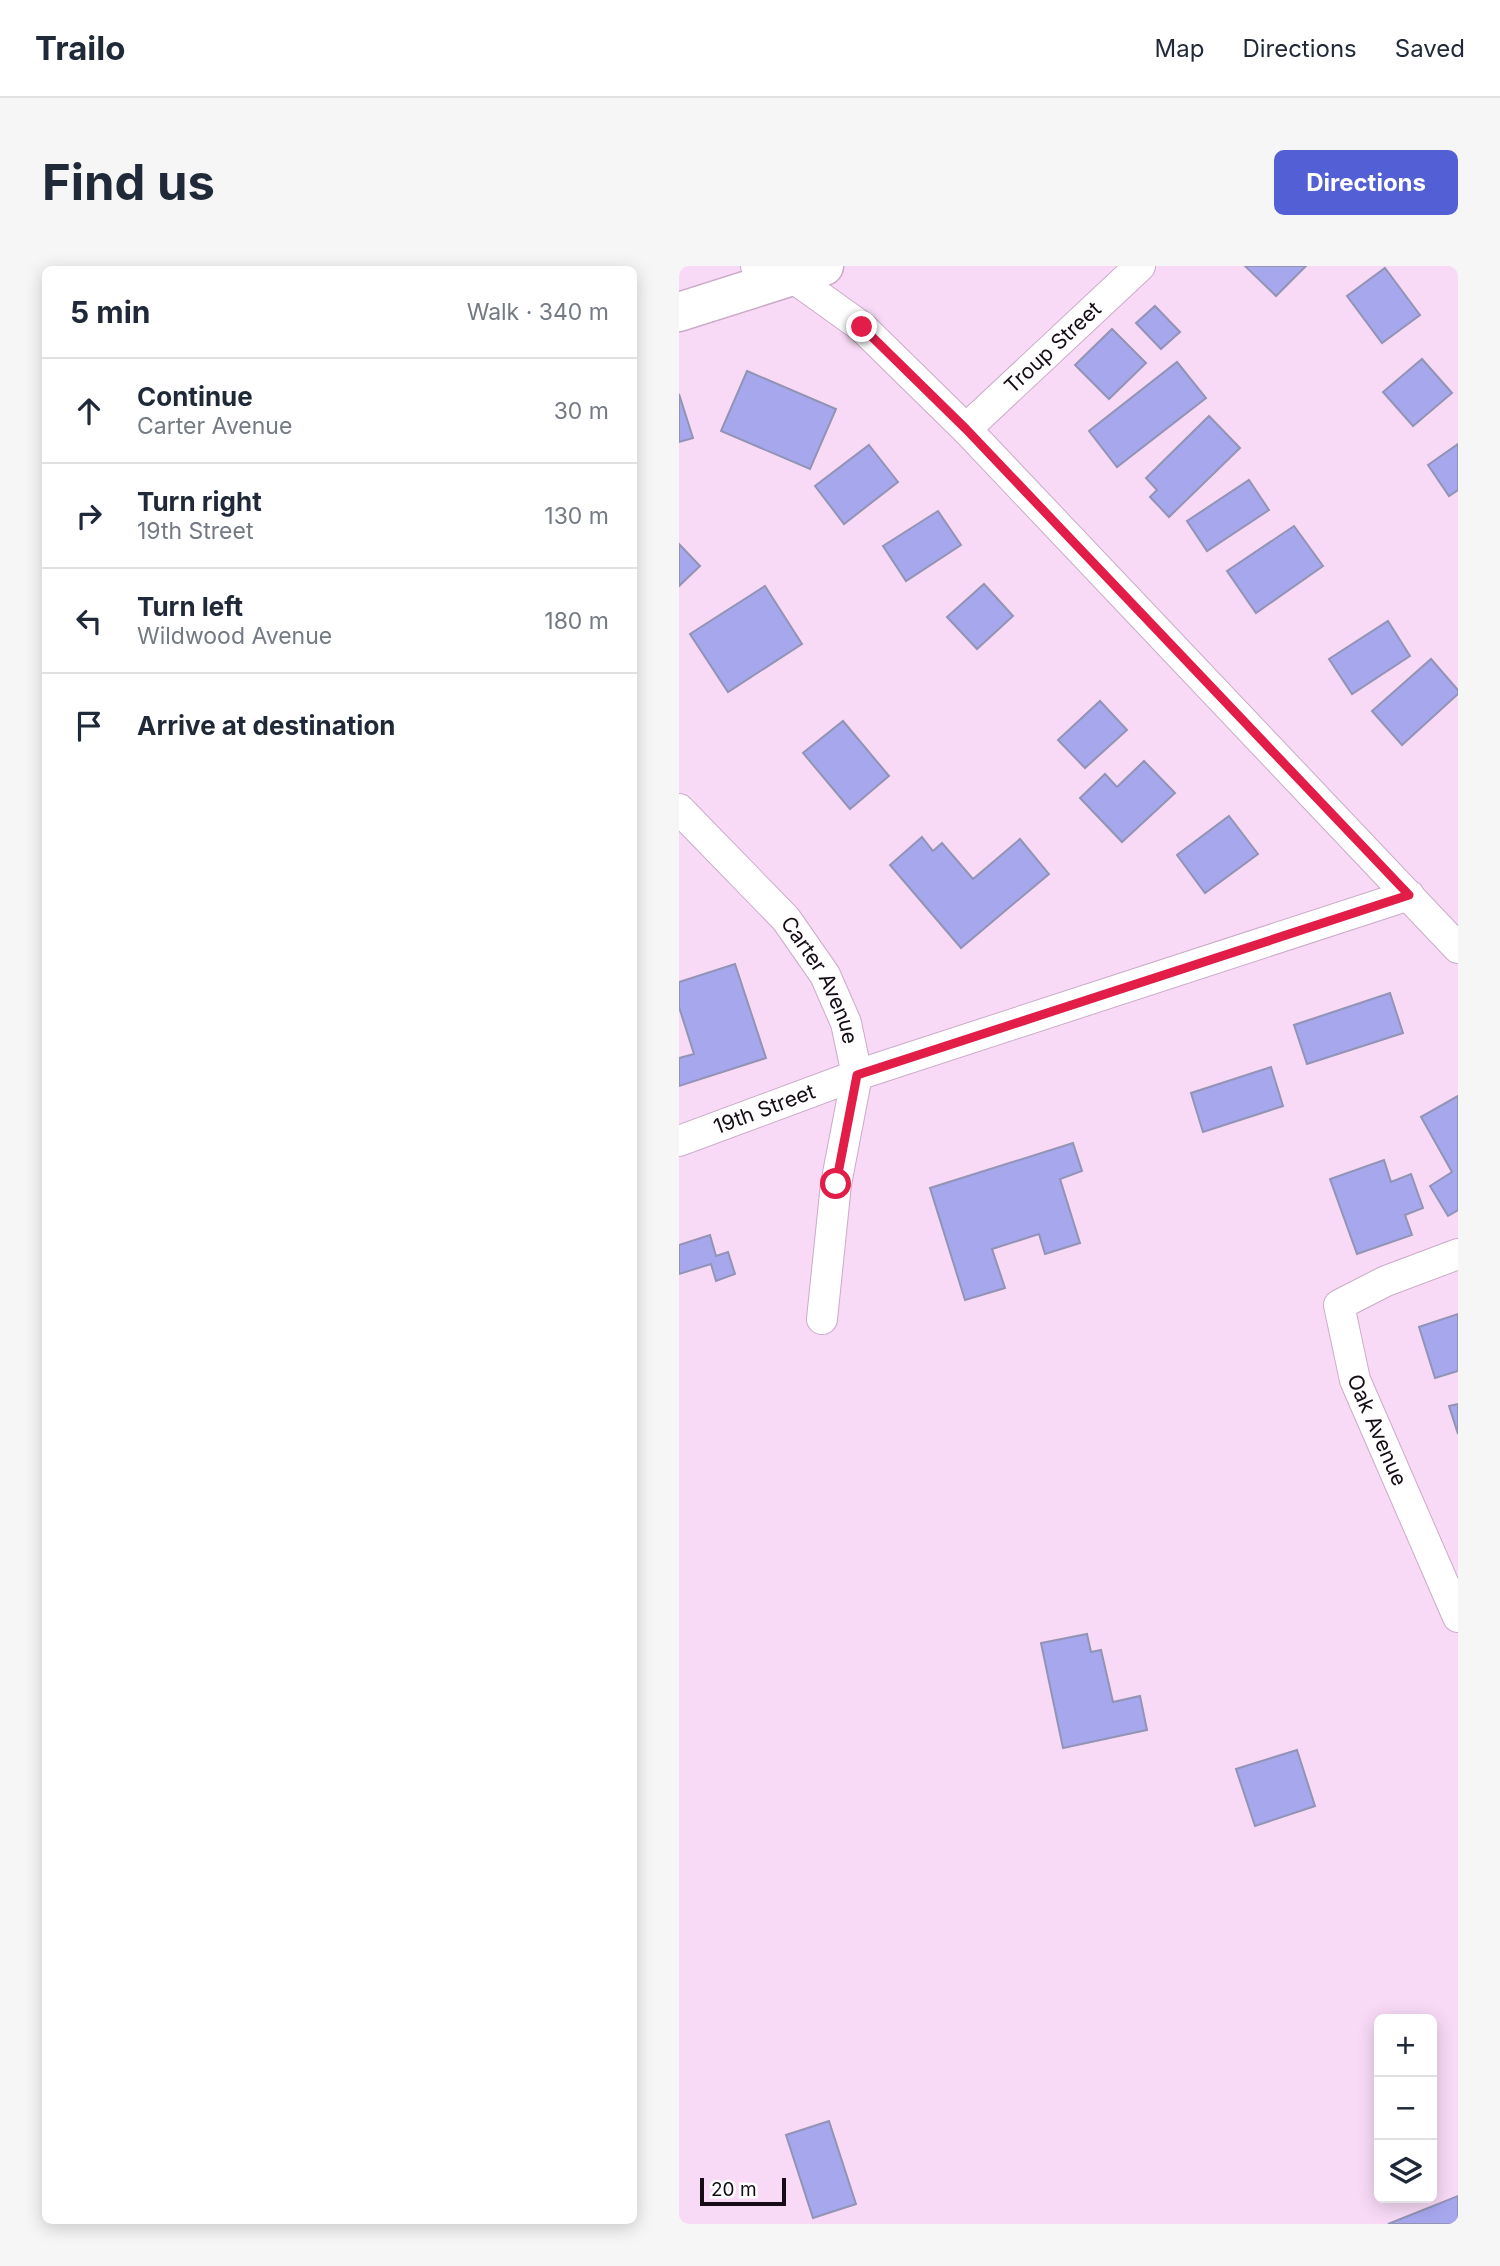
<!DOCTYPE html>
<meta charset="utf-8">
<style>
:root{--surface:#fff;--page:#f6f6f7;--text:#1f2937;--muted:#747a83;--line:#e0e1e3;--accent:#535fd5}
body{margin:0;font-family:Inter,sans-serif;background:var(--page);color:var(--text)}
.controls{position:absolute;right:21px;bottom:21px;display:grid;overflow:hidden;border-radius:10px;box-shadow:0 4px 18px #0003}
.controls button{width:63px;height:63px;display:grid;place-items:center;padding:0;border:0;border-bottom:2px solid var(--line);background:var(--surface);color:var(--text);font:35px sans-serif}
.scale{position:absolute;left:21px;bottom:18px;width:86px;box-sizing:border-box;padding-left:7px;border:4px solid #150c15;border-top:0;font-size:19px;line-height:24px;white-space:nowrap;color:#150c15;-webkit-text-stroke:5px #fff;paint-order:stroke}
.stop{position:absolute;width:21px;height:21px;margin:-16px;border:5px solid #e11d48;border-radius:50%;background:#fff}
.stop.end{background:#e11d48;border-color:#fff;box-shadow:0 2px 7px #0008}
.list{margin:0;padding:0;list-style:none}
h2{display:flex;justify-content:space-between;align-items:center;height:91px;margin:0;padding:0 28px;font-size:30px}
h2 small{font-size:23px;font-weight:400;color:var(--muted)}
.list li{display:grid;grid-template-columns:46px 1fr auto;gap:21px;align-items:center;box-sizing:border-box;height:105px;padding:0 28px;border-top:2px solid var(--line)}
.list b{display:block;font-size:26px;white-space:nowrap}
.list p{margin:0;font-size:23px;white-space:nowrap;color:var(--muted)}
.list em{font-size:23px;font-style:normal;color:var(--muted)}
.icon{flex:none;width:38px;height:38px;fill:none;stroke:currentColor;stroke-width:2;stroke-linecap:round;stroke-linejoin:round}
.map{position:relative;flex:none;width:779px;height:1958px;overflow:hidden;border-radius:10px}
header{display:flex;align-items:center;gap:42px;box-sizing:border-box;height:98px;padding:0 35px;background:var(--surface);border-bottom:2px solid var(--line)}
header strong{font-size:33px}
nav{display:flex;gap:38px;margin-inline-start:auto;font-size:24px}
.intro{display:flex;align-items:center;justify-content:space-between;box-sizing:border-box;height:168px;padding:0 42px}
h1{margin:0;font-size:49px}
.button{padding:18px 32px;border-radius:10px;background:var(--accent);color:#fff;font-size:24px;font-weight:700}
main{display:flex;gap:42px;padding:0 42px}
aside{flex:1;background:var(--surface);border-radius:10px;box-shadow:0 4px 18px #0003}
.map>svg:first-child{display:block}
.building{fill:#a7a7ee;stroke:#9293b5;stroke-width:2}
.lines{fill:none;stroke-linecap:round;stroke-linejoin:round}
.street-casing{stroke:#caacc8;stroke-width:32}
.secondary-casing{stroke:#caacc8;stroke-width:41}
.street{stroke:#fff;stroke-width:30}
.secondary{stroke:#fff;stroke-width:38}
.route{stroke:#e11d48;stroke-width:9}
.labels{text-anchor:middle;stroke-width:5;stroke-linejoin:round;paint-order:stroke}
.street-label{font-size:21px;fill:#150c15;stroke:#fff}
</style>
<header>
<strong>Trailo</strong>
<nav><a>Map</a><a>Directions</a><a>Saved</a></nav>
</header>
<div class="intro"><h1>Find us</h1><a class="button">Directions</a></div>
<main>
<aside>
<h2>5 min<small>Walk · 340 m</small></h2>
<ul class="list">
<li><svg class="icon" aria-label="ahead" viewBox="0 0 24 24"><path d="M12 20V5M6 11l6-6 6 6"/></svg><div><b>Continue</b><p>Carter Avenue</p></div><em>30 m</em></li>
<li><svg class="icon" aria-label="right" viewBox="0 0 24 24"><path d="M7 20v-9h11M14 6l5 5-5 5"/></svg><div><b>Turn right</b><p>19th Street</p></div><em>130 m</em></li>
<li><svg class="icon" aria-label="left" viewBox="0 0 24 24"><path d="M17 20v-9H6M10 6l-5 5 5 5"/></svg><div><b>Turn left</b><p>Wildwood Avenue</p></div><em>180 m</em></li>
<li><svg class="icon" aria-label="arrive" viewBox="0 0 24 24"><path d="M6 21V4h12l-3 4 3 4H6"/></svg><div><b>Arrive at destination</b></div></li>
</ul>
</aside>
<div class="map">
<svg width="779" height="1958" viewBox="0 0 779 1958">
<rect width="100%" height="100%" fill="#f8daf6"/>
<g class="building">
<polygon points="566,0 627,0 597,30"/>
<polygon points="706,2 741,49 703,77 668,30"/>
<polygon points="476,40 501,66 482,83 457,57"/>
<polygon points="433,63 467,97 430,133 396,99"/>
<polygon points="743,93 773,127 734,160 704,126"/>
<polygon points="498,96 527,132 438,201 410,165"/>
<polygon points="68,105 157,143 131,203 42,165"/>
<polygon points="0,128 14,172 0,176"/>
<polygon points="530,150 561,182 490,251 471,231 478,224 467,212"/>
<polygon points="779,178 779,224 770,230 749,199"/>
<polygon points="190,179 219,216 165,258 136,220"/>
<polygon points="570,214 590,244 528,285 508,255"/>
<polygon points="259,245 282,279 227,315 204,280"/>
<polygon points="615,260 644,300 577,347 548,305"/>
<polygon points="0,278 21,300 0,320"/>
<polygon points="305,318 334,350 298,383 268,351"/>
<polygon points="86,320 123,378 49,426 11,368"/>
<polygon points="709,355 731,390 673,428 650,393"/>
<polygon points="752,393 779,424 779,428 723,479 693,445"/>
<polygon points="421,435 448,464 406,502 379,474"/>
<polygon points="164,455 210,510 171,543 124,487"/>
<polygon points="465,495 496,527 443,576 401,532 426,508 438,521"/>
<polygon points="550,550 579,588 526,627 498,589"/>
<polygon points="243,571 254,585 263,577 294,613 341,573 370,608 282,682 211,599"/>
<polygon points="56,698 87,792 0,820 0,792 15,788 0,741 0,716"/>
<polygon points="711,727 724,767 628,798 615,759"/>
<polygon points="592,801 604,840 524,866 512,827"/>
<polygon points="779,830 779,944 769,950 751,920 773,906 742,851"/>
<polygon points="394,877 403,905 381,913 401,977 366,988 360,968 313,983 326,1022 286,1034 251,922"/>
<polygon points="705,894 712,916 732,908 744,942 726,949 733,969 678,988 651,913"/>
<polygon points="31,969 37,990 49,986 56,1008 37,1015 32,998 0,1008 0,979"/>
<polygon points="779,1048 779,1105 756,1112 740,1061"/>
<polygon points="779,1138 779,1168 770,1140"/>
<polygon points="408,1368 412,1386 422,1384 434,1436 461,1430 468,1464 384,1482 362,1377"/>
<polygon points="618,1484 636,1540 576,1560 557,1503"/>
<polygon points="150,1855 177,1938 134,1952 107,1869"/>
<polygon points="779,1930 779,1958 709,1958"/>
</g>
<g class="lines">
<g class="street-casing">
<g id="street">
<polyline points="77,0 112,10 183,61 287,163 779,682"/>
<path id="s1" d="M287 163 461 0"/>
<path id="s2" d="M0 543 107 653 146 709 167 757 178 809 157 918 143 1053"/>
<path id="s3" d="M0 875 178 809 730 629"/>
<path id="s4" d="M779 988 707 1015 660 1039 676 1114 779 1351"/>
</g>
</g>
<g class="secondary-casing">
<polyline id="secondary" points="0,46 145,0"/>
</g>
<use href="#street" class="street"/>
<use href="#secondary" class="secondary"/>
</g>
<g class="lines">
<polyline class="route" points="157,918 178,809 730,629 287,163 183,61"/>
</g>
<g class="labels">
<g class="street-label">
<text dy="7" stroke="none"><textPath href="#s1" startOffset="119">Troup Street</textPath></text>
<text dy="7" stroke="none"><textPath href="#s2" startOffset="224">Carter Avenue</textPath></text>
<text dy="7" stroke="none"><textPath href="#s3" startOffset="91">19th Street</textPath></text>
<text dy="7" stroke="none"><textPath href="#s4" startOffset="261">Oak Avenue</textPath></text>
</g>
</g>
</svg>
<div class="controls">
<button>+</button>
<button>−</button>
<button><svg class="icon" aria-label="layers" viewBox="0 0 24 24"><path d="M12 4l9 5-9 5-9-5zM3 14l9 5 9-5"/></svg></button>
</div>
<div class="scale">20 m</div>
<div class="stop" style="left:157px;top:918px"></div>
<div class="stop end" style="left:183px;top:61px"></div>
</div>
</main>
